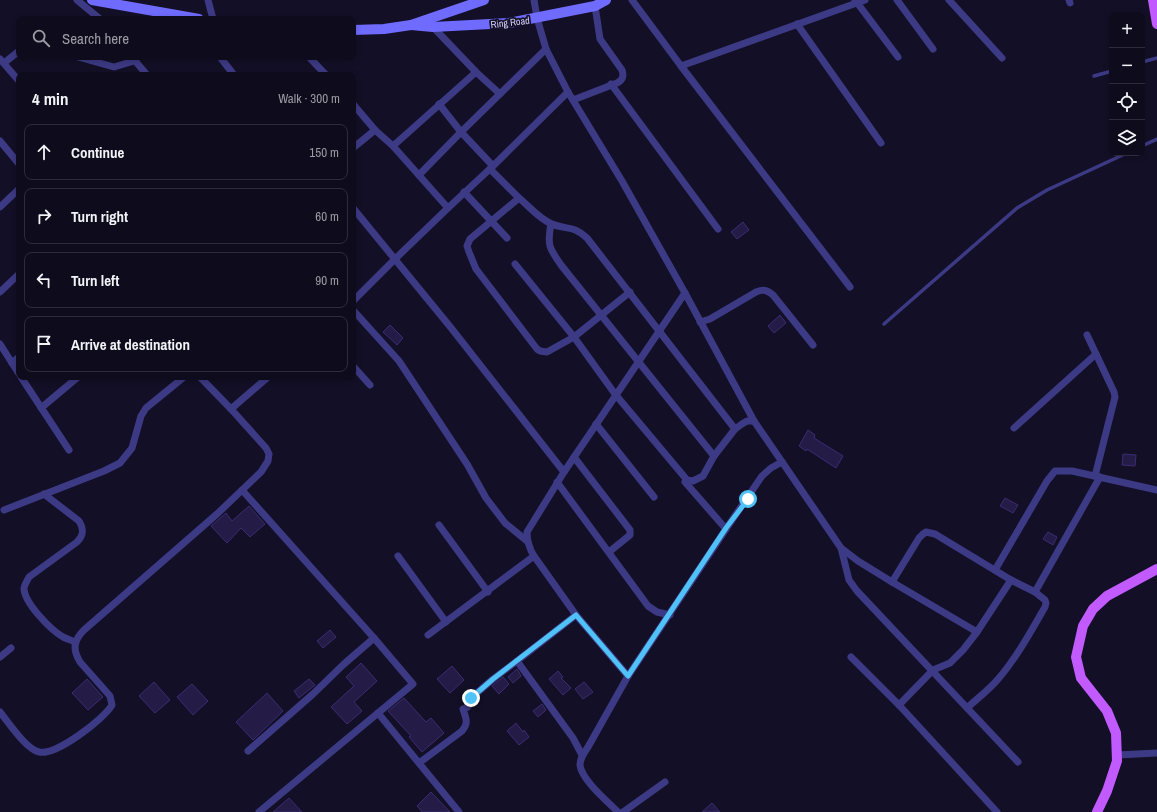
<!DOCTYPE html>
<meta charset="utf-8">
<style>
:root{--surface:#0e0b1c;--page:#1c1929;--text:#f1f3f6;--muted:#9b9ba3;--line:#2e2b3b}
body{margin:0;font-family:"Archivo Narrow",sans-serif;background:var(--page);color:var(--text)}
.controls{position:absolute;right:12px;top:12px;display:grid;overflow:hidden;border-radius:8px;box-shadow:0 2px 6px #0003}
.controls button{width:36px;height:36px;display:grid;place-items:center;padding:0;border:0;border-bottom:1px solid var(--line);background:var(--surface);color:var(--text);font:20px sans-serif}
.stop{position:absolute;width:12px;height:12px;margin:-9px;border:3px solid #4fc3f7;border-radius:50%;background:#fff}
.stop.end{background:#4fc3f7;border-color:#fff;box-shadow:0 1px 4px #0008}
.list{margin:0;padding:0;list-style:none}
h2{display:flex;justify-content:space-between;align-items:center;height:52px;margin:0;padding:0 16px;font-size:17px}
h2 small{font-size:13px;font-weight:400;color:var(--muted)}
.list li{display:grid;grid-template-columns:26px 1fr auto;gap:12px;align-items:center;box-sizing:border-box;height:56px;margin:0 8px 8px;padding:0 8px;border:1px solid var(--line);border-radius:8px}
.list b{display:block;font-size:15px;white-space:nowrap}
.list em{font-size:13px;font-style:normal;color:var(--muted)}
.icon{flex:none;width:22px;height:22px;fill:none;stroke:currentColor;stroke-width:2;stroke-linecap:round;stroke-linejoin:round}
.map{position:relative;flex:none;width:1157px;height:812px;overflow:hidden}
.search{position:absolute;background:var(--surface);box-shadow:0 2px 6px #0003;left:16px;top:16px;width:340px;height:44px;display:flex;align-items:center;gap:10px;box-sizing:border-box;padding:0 14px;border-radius:8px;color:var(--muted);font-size:15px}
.panel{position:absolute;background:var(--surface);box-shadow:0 2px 6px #0003;left:16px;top:72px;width:340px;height:308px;border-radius:8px}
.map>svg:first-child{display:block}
.building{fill:#241b47;stroke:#3b2d73}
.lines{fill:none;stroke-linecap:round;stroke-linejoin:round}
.lane{stroke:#3d3a85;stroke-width:3.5}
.street{stroke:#3d3a85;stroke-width:7}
.secondary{stroke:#6f6bff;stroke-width:10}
.primary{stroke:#c25bff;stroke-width:10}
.route{stroke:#4fc3f7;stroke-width:5}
.labels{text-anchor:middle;stroke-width:3.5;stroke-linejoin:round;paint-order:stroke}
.street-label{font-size:10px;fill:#d9d4ff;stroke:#130f26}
</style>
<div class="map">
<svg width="1157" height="812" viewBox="0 0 1157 812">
<rect width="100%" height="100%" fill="#130f26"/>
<g class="building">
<polygon points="743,222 749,230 737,239 731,232"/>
<polygon points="780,315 786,323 774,333 768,326"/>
<polygon points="390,325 403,338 397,345 383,332"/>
<polygon points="808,430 815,435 814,438 843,456 836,468 807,449 806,451 799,446"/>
<polygon points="1123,454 1136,455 1135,466 1122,465"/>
<polygon points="1005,498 1018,505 1013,513 1000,506"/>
<polygon points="249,506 265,524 250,537 241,528 227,543 211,526 226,513 232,521"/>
<polygon points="1048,532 1057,537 1053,545 1043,539"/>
<polygon points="330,630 336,637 323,648 317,641"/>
<polygon points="361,663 377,681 354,702 362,711 347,724 331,707 354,686 346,677"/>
<polygon points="452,666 464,680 450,693 437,679"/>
<polygon points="517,669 521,676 513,683 508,677"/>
<polygon points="558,671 563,677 561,678 571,688 563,695 549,679"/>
<polygon points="503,677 509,684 499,694 492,686"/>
<polygon points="87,679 103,697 88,710 72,693"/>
<polygon points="309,679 315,685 299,698 294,691"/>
<polygon points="154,682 170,700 155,713 139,696"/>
<polygon points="584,682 593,692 583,699 575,689"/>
<polygon points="192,684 208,701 193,715 177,697"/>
<polygon points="267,693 283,711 253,740 236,722"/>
<polygon points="404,698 426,722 431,718 444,733 422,752 409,737 411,736 388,711"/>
<polygon points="542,704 546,710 538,717 533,711"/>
<polygon points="516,723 523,732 524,730 529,737 519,745 507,731"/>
<polygon points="431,792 450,812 422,812 417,806"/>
<polygon points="289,798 302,812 273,812"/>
<polygon points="712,803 720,812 702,812"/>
</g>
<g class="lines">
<g class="lane">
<polyline points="1142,62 1157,58"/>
<polyline points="1094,76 1112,71"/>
<polyline points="1142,146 1157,139"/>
<polyline points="884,324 1017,208 1047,190 1127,153"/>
</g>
<g class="street">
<polyline points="77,0 100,19"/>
<polyline points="208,0 213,19"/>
<path d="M534 0 537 18 546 49 568 92 622 181 685 293 754 421 841 548 858 561 892 582 919 538 923 534 926 532 935 534 1011 580 1035 592 1045 600 1046 603 1045 607C1031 631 1017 657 999 678 990 689 978 698 967 708"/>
<polyline points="632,0 681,66 865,0"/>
<polyline points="855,0 898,57"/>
<polyline points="897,0 933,49"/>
<polyline points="949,0 1002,58"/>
<polyline points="1069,0 1070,3"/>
<polyline points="797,24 881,143"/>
<polyline points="433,27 476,72 500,94"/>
<polyline points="78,57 114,67 134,61"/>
<polyline points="132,57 147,75"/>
<polyline points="220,57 234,75"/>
<polyline points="309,57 326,75"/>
<polyline points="0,59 19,81"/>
<polyline points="4,63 19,51"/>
<polyline points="681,66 850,287"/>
<polyline points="611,84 718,229"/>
<path d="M573 100 617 83C623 80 624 76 622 70L600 39 595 6"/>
<polyline points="353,104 375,130 393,146 448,208 493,166 568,92"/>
<polyline points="439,104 461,132 493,166"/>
<polyline points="0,141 19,164"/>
<polyline points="393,146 476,72"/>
<polyline points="353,148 375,130"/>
<polyline points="490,169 519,198 470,239 467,246 469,252 476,269 537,349 540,351 547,352 574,337 630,292"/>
<polyline points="419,175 461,132 546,49"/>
<polyline points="464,192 507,238"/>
<path d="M519 198C529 206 539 219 552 224 566 230 574 225 587 238L735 429"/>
<polyline points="0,207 19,189"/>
<polyline points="353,208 452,329 564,472"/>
<path d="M551 224C547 245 549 248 561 265L714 456"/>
<polyline points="515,264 574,337 615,394 687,480 693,481 703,476 714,456 735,429 742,424 747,421 754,421"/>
<polyline points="0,292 19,274"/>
<polyline points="353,301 395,259 448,208"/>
<polyline points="353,310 399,361 467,464 486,498 505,523 527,541"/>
<path d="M700 322 710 319 756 292C764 289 767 290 773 295L813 345"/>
<polyline points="1087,335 1114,392 1115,397 1095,476"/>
<polyline points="0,344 19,374"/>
<polyline points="12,363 19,357"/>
<polyline points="353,366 370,385"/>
<polyline points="21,377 69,450"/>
<polyline points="200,377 231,409 268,377"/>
<polyline points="41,408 78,377"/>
<polyline points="596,424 654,497"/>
<polyline points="1014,428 1096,354"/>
<polyline points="574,457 630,530 630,535 609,552"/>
<polyline points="557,482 648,606 657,612 670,615"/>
<polyline points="685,482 726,529"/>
<polyline points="242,490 374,638 413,684 378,713 459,812"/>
<path d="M44 494 79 521C84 529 84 535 77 542L29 577C27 581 25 584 24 588 24 603 51 630 63 637 67 639 71 640 75 642"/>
<polyline points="4,510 104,471 120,463 132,448 141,416 146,408 184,377"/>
<polyline points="439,525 488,592"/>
<polyline points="841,548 849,580 857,591 1018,762"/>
<polyline points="398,556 446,622"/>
<polyline points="995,570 1047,481 1055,471 1072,471 1157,490"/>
<polyline points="892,582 977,632"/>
<polyline points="1035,592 1100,477"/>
<polyline points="428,635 534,556"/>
<polyline points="0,657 11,648"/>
<polyline points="851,657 899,705 997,812"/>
<polyline points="517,661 573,738 582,755"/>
<path d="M628 676 576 615 534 556C529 548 527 542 527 532L564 472 685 293"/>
<polyline points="899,705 933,670 950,663 963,650 977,632 1011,580"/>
<path d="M0 712C9 723 26 749 39 752 56 756 104 719 112 705L110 696 80 662C72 649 74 640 84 630L217 514 261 472 268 461 269 454 266 448 231 409"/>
<polyline points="248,751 313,694 344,664 374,638"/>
<polyline points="1117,755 1157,753"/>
<path d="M419 763 462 731C469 722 466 719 463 709L468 707 471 698 493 679 517 661 576 615"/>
<polyline points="259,812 378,713"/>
<path d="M618 812C607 801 581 779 580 765 580 758 584 753 588 747L628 676 726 529 762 476 771 468 782 462"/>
<polyline points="623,812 665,782"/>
</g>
<g class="secondary">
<polyline points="92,0 199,19"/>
<polyline points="411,25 433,27 509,23 595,6 606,0"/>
<polyline points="353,30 384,29 411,25 484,0"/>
</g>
<g class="primary">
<polyline points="1153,0 1157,24"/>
<polyline points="1097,812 1107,791 1117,761 1116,733 1107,711 1081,678 1076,657 1083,626 1093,609 1107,596 1157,569"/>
</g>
</g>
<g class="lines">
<polyline class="route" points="471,698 493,679 576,615 628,676 726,528 748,499"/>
</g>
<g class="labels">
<g class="street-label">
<text transform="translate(510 22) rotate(-7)" y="4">Ring Road</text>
</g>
</g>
</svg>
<div class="controls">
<button>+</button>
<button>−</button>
<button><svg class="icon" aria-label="locate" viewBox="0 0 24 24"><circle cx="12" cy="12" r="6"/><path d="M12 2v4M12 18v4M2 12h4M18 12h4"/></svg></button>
<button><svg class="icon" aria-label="layers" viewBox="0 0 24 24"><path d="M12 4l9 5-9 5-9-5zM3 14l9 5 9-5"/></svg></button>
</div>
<div class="stop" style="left:748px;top:499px"></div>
<div class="stop end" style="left:471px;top:698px"></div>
<div class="search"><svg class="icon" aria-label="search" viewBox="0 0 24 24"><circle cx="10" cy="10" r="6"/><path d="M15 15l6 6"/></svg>Search here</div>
<section class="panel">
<h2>4 min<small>Walk · 300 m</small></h2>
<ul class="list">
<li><svg class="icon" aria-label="ahead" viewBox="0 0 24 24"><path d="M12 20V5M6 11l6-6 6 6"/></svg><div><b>Continue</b></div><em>150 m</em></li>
<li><svg class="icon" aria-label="right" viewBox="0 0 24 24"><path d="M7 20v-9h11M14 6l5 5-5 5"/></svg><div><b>Turn right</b></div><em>60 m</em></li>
<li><svg class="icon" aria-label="left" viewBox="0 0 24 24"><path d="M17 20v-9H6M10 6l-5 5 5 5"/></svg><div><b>Turn left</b></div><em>90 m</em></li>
<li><svg class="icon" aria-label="arrive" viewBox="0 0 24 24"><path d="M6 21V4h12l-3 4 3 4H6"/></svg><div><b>Arrive at destination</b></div></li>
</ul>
</section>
</div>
